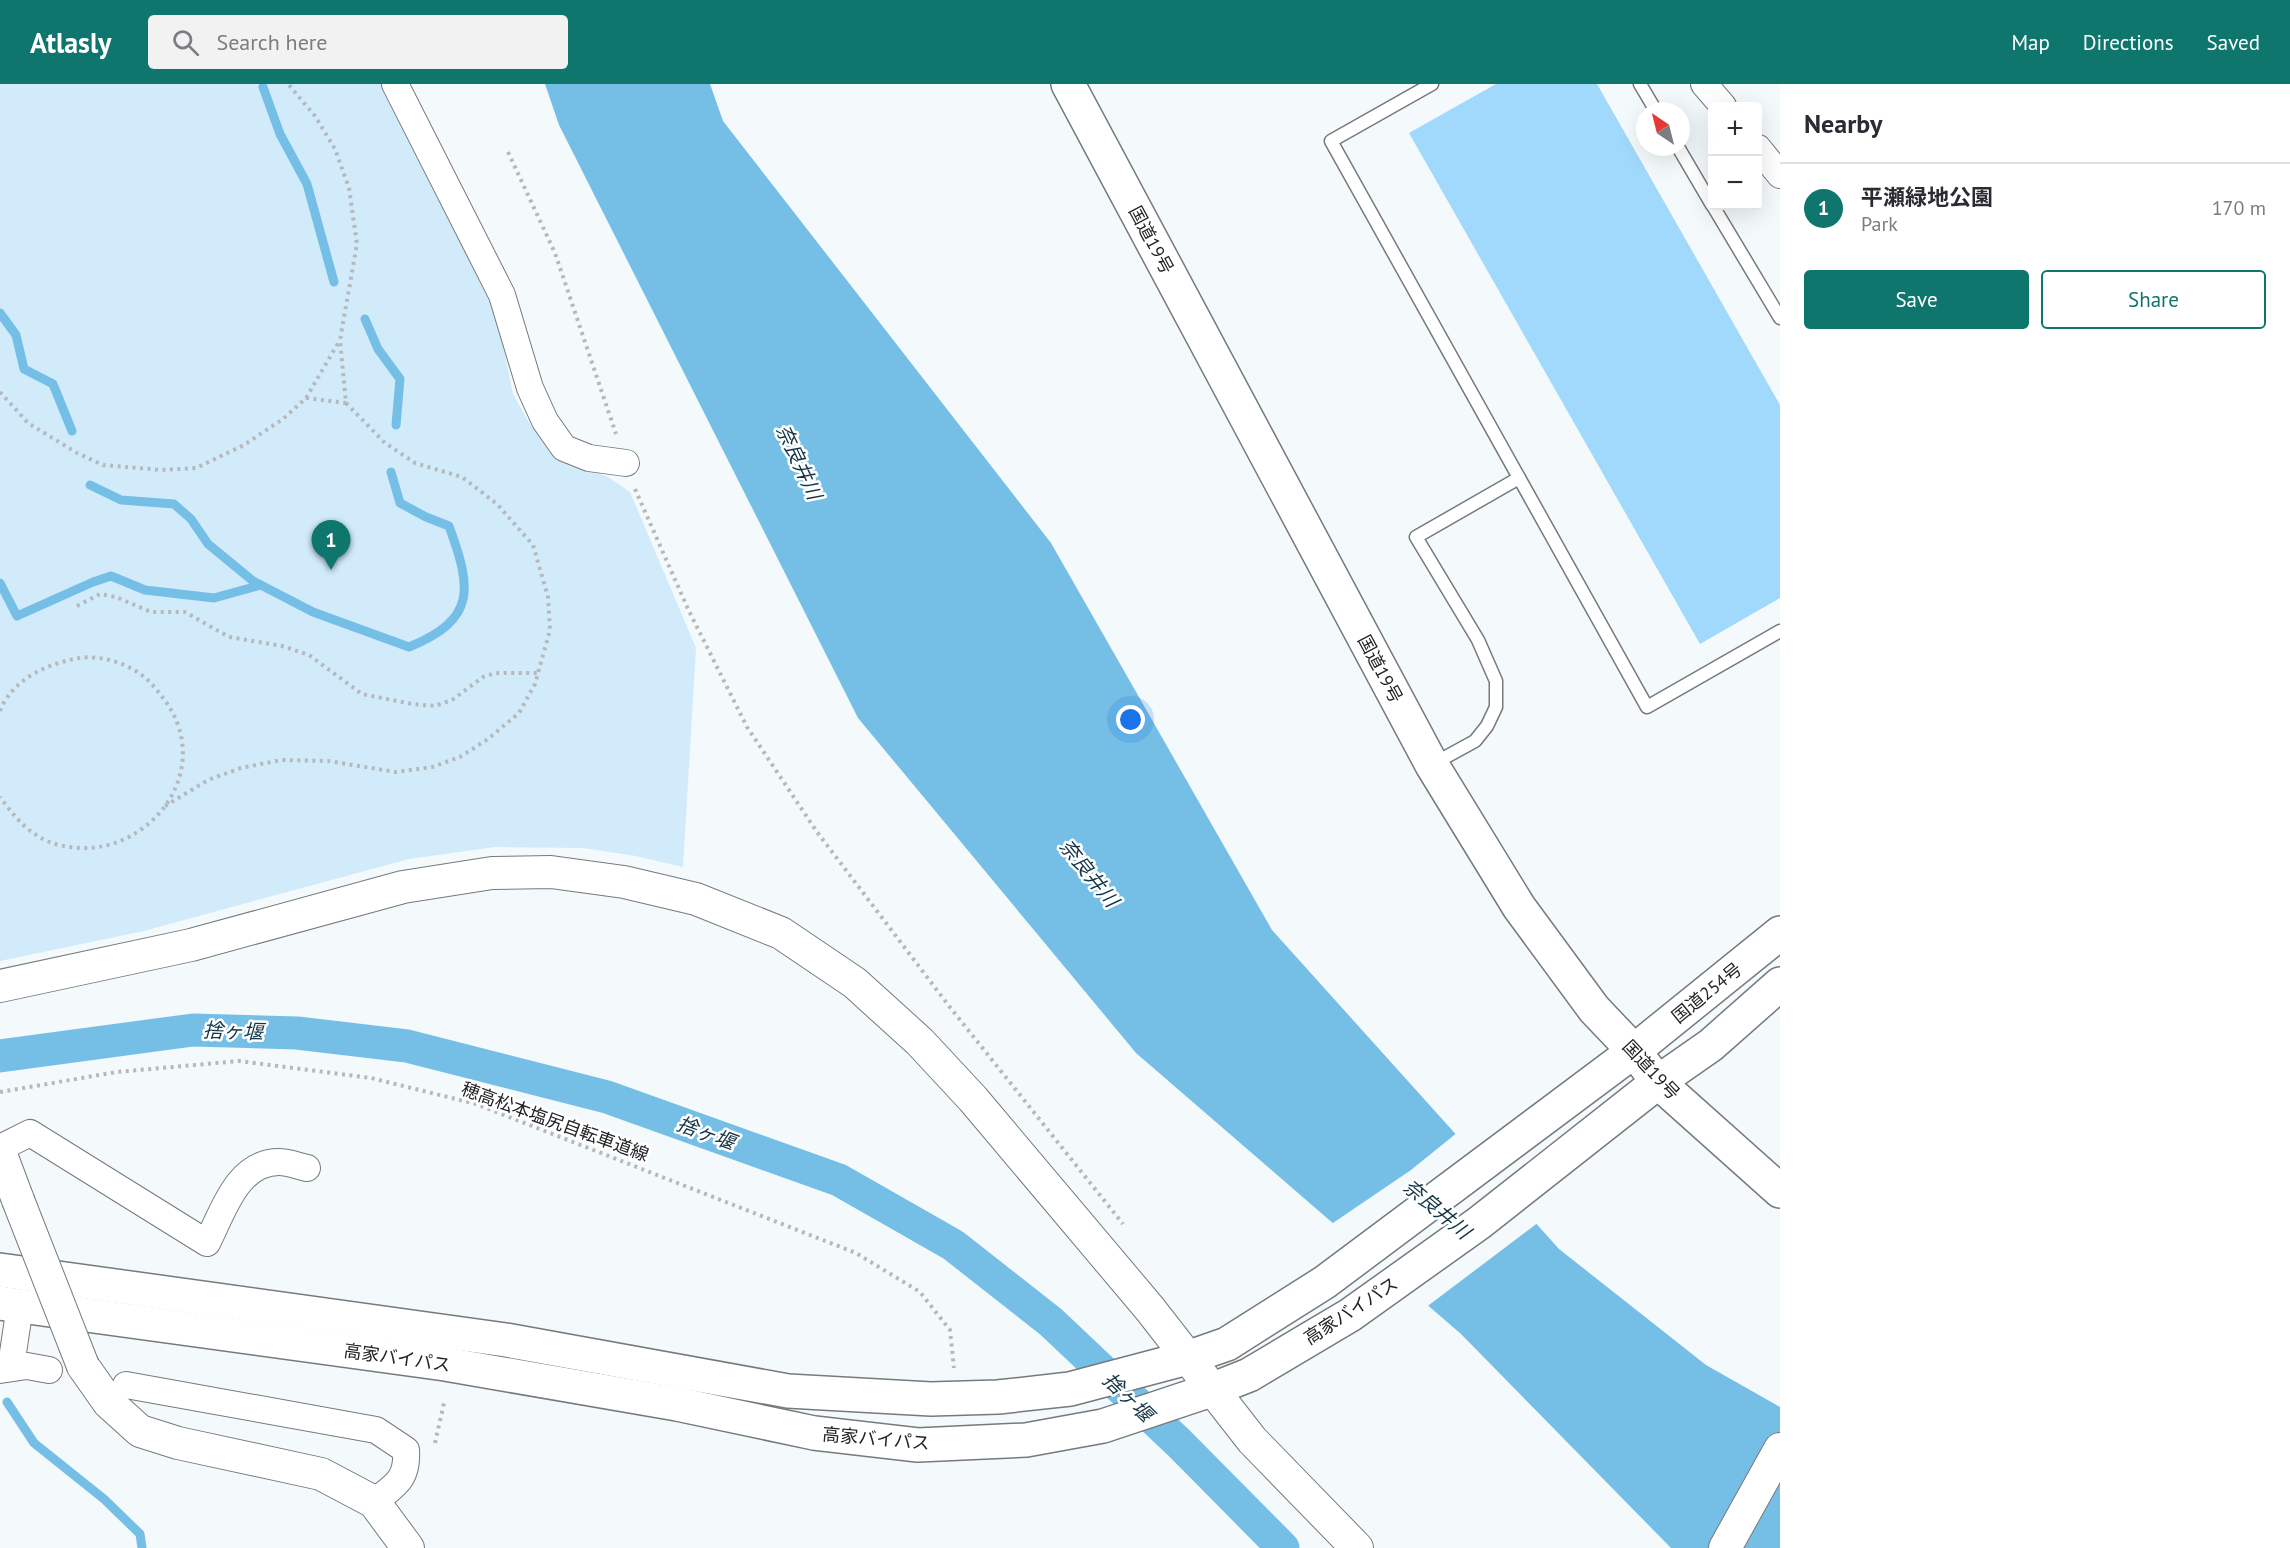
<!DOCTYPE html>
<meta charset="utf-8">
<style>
:root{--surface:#fff;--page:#f2f2f3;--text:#2b2b33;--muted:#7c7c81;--line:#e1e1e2;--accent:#0f766e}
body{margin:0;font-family:"PT Sans","Noto Sans JP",sans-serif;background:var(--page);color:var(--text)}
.controls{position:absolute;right:18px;top:18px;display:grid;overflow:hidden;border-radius:6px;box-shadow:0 6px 24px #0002}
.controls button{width:54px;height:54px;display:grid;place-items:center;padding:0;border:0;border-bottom:2px solid var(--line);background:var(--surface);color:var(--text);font:30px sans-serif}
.compass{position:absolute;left:1636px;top:18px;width:54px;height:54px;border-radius:50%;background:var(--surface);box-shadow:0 6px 24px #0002;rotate:325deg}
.you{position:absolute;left:1131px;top:636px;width:21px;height:21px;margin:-15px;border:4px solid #fff;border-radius:50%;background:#1a73e8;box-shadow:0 0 0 9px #1a73e833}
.badge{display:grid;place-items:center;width:39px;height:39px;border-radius:50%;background:var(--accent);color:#fff;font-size:20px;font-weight:700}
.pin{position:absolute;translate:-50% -50px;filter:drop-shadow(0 2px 3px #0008)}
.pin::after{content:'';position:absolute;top:32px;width:21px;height:18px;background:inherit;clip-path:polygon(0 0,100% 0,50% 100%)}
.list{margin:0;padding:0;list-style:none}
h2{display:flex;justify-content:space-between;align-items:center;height:78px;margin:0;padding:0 24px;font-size:26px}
h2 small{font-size:20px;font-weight:400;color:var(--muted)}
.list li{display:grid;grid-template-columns:39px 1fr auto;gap:18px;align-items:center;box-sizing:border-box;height:90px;padding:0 24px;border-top:2px solid var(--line)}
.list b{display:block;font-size:22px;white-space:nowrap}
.list p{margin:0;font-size:20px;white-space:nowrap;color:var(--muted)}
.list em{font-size:20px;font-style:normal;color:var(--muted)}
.actions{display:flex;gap:12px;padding:18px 24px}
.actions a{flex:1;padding:14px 0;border:2px solid var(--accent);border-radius:6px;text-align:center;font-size:21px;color:var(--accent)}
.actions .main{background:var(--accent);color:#fff}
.icon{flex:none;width:33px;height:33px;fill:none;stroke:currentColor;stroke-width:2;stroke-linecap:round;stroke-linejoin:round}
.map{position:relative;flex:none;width:1780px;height:1464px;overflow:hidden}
header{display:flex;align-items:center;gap:36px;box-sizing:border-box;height:84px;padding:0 30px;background:var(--accent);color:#fff}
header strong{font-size:28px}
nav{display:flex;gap:33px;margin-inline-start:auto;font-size:21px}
.search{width:420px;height:54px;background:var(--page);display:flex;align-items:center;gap:15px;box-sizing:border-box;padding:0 21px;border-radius:6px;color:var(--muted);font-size:22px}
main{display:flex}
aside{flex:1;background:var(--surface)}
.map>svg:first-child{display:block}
.green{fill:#d1ebfb}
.water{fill:#75bfe7}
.pier{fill:#f4f9fc}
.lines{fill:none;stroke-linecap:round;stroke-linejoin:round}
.stream{stroke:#75bfe7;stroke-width:9}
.canal{stroke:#75bfe7;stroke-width:33}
.building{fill:#a0d9fb}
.service-casing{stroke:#757a7d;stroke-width:15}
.minor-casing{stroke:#757a7d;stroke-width:28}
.tertiary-casing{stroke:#757a7d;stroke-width:34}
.trunk-casing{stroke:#757a7d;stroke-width:36}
.path{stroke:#b5b9bc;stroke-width:4;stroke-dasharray:3 4.5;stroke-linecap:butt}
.service{stroke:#fff;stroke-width:12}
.minor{stroke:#fff;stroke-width:26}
.tertiary{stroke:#fff;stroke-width:32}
.trunk{stroke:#fff;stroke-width:33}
.tertiary-bridge-casing{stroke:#757a7d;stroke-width:34;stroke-linecap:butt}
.tertiary-bridge{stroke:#fff;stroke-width:32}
.labels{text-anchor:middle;stroke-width:5;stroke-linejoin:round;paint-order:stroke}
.street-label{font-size:18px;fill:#232426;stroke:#fff}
.water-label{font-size:20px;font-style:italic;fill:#143546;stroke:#fff}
</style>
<header>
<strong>Atlasly</strong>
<div class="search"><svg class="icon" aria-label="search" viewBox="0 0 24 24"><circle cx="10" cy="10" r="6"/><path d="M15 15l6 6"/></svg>Search here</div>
<nav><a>Map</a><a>Directions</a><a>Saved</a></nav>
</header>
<main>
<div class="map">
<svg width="1780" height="1464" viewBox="0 0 1780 1464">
<rect width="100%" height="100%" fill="#f4f9fc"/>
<polygon class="green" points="0,0 382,0 482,186 495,221 513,310 531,342 566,376 608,393 630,408 696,564 683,783 636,772 583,764 495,763 409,775 144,847 0,877"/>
<polygon class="water" points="545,0 710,0 723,37 1051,459 1272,846 1559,1165 1706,1281 1780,1323 1780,1464 1671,1464 1461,1250 1136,969 858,634 559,41"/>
<polygon class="pier" points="1458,1048 1539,1138 1425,1224 1330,1141 1411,1086"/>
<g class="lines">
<g class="stream">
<polyline points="263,3 280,50 307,100 334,198"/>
<polyline points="0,229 16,251 24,285 53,300 72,347"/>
<polyline points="365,235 378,265 400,295 396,341"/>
<path d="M90 401 121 416 174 420 191 435 208 460 253 497 313 528 409 563C478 535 471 503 449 442L426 433 400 419 391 388"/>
<polyline points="0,499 17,532 93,498 111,492 145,506 214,514 261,501"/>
<polyline points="7,1318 34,1359 104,1415 140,1450 142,1464"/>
</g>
<polyline class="canal" points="0,972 193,946 297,949 407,962 607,1013 839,1096 953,1161 1051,1238 1179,1359 1283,1464"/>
</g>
<polygon class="building" points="1496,0 1597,0 1780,321 1780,514 1700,560 1409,49"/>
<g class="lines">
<g class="service-casing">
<g id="service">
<polyline points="1432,0 1331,57 1647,623 1780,547"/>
<polyline points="1640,0 1656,27"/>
<polyline points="1678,63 1712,121"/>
<polyline points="1713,122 1780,234"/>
<polyline points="1433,680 1475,657 1487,642 1496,623 1496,597 1478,556 1416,453 1519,394"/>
</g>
</g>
<g class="minor-casing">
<g id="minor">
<polyline points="395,0 502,211 530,304 545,337 564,364 589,374 626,379"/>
<polyline points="1704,0 1723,22"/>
<polyline points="1758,64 1780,91"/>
<path d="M0 1064 30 1049 207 1159C223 1128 237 1078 279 1078 288 1078 298 1082 307 1084"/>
<polyline points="11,1282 20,1222"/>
<polyline points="0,1286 27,1282 49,1286"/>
<path d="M126 1301 376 1346 406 1366C408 1396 395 1401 374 1418"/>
</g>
</g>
<g class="tertiary-casing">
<g id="tertiary">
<polyline points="0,902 191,861 403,803 492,789 551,788 624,798 696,815 781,849 855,899 920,958 973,1015 1150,1225 1252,1356 1357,1464"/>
<polyline points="0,1068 18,1116"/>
<polyline points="83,1282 109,1319 140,1347 178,1359 321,1390 374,1418 408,1464"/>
<polyline points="1725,1464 1780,1365"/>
</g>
</g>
<g class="trunk-casing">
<g id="trunk">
<polyline points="1068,0 1432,681 1519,823 1594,925 1634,967 1658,998 1780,1107"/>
<polyline points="0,1186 506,1256 788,1307 931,1315 998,1313 1070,1305 1187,1274 1227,1260 1325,1198 1634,967 1780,849"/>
<polyline points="0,1219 445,1280 677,1320 814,1349 918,1361 1026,1356 1103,1342 1211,1306 1249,1291 1350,1231 1479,1139 1658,998 1711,961 1780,900"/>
</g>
</g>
<g class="path">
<polyline points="508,68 555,169 616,350"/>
<polyline points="0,308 28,339 77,369 103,381 161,386 196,384 244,361 283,335 306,314 340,256"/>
<polyline points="306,314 346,319"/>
<polyline points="635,405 688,525 747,643 817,748 949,922 1123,1140"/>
<polyline points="77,522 100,510 116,513 151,528 185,528 229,553 282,562 309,571 362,610 412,620 435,622 452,616 483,593 495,589 539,589"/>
<path d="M0 627C12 596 45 581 74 575 99 569 132 580 150 598 162 612 173 625 179 644 198 705 144 764 85 764 70 764 53 761 41 754 23 744 12 729 0 713"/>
<polyline points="165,722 208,696 241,684 281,676 328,677 396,688 432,683 460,673 488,655 519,629 535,600 550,546 548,513 533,461 497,420 462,393 415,379 385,359 346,319 340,256 357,160 349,104 335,65 315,32 288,0"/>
<polyline points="0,1008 117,988 239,977 371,994 476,1020 856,1169 920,1208 950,1246 954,1284"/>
<polyline points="435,1359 444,1319"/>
</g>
<use href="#service" class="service"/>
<use href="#minor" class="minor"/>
<use href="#tertiary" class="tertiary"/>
<use href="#trunk" class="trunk"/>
<g class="tertiary-bridge-casing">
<polyline id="tertiary-bridge" points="18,1116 83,1282"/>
</g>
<use href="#tertiary-bridge" class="tertiary-bridge"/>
</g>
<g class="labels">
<g class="street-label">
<text transform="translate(1151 156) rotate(62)" y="6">国道19号</text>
<text transform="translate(1380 585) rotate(62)" y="6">国道19号</text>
<text transform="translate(1707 909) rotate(-39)" y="6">国道254号</text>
<text transform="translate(1651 986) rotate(47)" y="6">国道19号</text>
<text transform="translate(555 1038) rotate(20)" y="6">穂高松本塩尻自転車道線</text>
<text transform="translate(1351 1227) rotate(-33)" y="6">高家バイパス</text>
<text transform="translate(397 1274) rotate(8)" y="6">高家バイパス</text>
<text transform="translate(876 1355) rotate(5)" y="6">高家バイパス</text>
</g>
<g class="water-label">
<text transform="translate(799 378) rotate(65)" y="7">奈良井川</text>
<text transform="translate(1089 789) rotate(51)" y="7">奈良井川</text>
<text transform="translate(233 947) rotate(2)" y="7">捨ヶ堰</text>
<text transform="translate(706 1049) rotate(20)" y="7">捨ヶ堰</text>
<text transform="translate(1437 1125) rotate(40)" y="7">奈良井川</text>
<text transform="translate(1128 1313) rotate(44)" y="7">捨ヶ堰</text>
</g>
</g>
</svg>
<div class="controls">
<button>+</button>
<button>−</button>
</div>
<svg class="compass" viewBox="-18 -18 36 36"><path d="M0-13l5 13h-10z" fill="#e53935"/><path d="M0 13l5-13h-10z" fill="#7c7c81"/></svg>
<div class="you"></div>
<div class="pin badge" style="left:331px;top:486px">1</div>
</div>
<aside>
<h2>Nearby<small></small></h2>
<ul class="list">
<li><span class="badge">1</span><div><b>平瀬緑地公園</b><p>Park</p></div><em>170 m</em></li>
</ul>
<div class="actions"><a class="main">Save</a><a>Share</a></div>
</aside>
</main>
